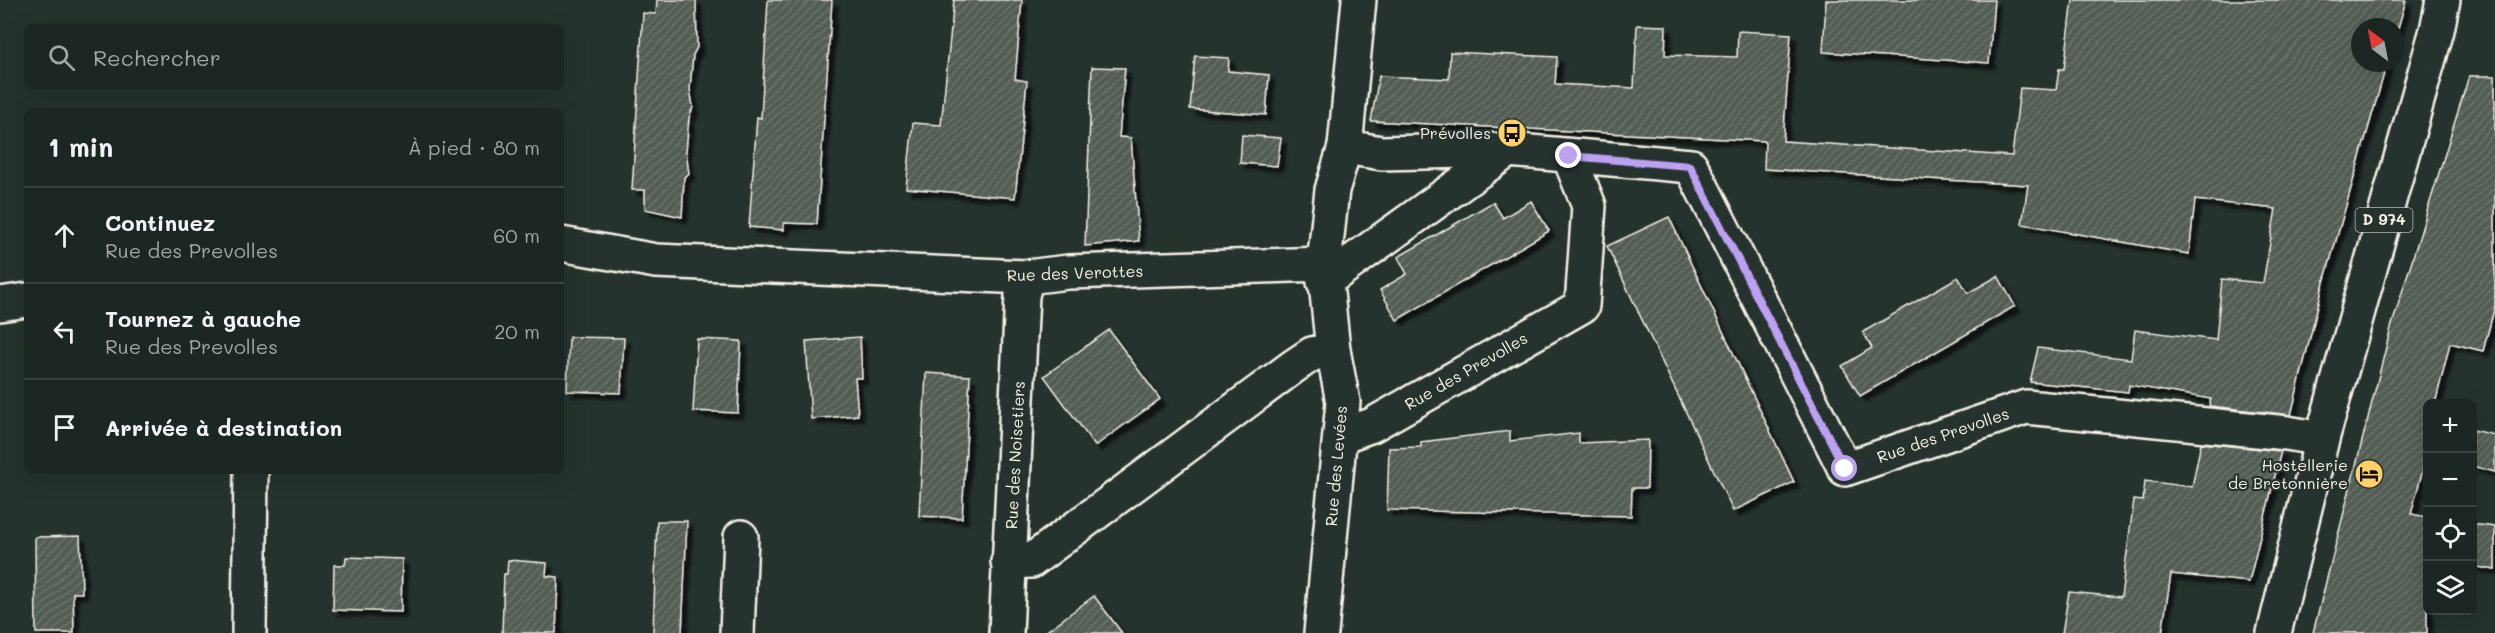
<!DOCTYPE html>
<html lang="fr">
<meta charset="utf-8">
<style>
:root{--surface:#1c2622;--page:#252e2a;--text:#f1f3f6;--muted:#a0a5a5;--line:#3a4340}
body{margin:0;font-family:Mali,sans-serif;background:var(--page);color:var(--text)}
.controls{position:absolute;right:18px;bottom:18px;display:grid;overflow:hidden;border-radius:9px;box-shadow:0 6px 24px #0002}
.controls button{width:54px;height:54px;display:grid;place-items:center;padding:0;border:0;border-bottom:2px solid var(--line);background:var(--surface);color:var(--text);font:30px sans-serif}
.compass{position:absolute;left:2351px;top:18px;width:54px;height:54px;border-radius:50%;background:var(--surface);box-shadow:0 6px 24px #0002;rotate:328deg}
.stop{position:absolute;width:18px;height:18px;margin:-14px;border:4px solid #bca0f2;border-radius:50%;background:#fff}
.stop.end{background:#bca0f2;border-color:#fff;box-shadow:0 2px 6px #0008}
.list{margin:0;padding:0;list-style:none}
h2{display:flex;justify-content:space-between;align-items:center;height:78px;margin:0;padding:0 24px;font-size:26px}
h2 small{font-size:20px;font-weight:400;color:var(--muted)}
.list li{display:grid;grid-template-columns:39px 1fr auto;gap:18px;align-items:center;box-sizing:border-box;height:96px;padding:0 24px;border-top:2px solid var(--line)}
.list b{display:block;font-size:22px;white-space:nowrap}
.list p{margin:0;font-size:20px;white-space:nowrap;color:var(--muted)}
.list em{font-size:20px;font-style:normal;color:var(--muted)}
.icon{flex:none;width:33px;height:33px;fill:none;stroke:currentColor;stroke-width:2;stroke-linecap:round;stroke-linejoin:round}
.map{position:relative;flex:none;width:2495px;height:633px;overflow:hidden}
.search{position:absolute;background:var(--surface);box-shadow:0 6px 24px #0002;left:24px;top:24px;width:540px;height:66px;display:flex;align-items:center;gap:15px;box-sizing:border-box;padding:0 21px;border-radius:9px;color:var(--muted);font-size:22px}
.panel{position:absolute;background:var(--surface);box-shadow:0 6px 24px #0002;left:24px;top:108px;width:540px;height:366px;border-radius:9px}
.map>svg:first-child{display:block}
.building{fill:url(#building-hatch);stroke:#f4f1e8;stroke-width:1.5;filter:url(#shadow)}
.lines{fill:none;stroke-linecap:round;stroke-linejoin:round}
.minor-casing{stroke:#f4f1e8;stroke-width:38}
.major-casing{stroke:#f4f1e8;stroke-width:38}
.minor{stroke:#26332d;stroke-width:33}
.major{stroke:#26332d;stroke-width:33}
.route{stroke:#bca0f2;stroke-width:8}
.labels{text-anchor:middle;stroke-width:4.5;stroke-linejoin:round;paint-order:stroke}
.shield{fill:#26332d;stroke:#b6b8b0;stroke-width:1.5}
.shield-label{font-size:15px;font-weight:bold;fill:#f4f1e8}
.poi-label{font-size:16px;fill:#f4f1e8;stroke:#26332d;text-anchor:end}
.street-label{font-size:16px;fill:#f4f1e8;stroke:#26332d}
</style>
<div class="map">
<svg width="2495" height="633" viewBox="0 0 2495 633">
<defs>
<pattern id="building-hatch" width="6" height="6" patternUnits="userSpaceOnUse" patternTransform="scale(1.5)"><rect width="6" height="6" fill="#525c55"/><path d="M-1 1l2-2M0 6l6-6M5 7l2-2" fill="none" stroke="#6c746d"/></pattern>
<filter id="shadow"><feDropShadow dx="5.5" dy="5.5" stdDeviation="1.5" flood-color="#0009"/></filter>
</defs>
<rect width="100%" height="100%" fill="#26332d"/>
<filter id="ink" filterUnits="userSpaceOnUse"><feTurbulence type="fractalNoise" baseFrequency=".0167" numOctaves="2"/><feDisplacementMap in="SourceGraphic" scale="12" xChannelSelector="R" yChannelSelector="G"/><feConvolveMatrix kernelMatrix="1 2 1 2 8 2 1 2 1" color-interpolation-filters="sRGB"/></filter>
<g filter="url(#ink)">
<g class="building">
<polygon points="657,0 696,0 697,47 693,55 690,89 693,107 689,118 686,151 689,174 684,177 682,217 645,209 645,190 632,190 643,13 656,14"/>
<polygon points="768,0 832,0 817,224 784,223 784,230 749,227 757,117 761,118"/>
<polygon points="954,0 1022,0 1015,79 1027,81 1015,198 906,188 913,123 941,125"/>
<polygon points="1826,0 1994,0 1989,63 1823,52"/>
<polygon points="2073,0 2406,0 2396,35 2396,27 2360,27 2360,63 2387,63 2322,289 2291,415 2209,406 2211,399 2129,385 2128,392 2030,382 2038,348 2131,359 2135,330 2216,340 2222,279 2263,283 2276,209 2195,200 2189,254 2022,224 2028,185 1764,169 1765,141 1371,121 1379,76 1449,79 1450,52 1557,57 1555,84 1634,88 1637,25 1666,26 1665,55 1737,57 1738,31 1791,34 1783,141 2012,156 2020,88 2056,90 2059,69 2064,69"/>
<polygon points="1195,56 1229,58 1228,71 1269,75 1266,115 1190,109"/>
<polygon points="1092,67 1125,68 1119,137 1131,138 1139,241 1085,246"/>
<polygon points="2469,76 2495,76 2495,306 2483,351 2450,343 2435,404 2427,404 2427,454 2411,514 2427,517 2427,633 2313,633 2391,328"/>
<polygon points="1242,135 1281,138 1277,166 1240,163"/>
<polygon points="1531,201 1549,231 1397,320 1380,290 1407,274 1398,257 1493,202 1503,218"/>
<polygon points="1669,217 1794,482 1733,511 1607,246"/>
<polygon points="1998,276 2015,306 1860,396 1842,366 1872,348 1863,332 1958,277 1968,293"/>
<polygon points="1109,330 1160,399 1095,446 1044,376"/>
<polygon points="569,337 624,338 621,393 567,391"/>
<polygon points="860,337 862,378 855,378 858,415 811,419 806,341"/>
<polygon points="697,339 741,341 738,413 693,411"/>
<polygon points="926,373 970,376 962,518 919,516"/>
<polygon points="2472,430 2495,435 2495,472 2472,466"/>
<polygon points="1510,431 1510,441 1579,433 1579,443 1648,440 1647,488 1632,488 1631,516 1387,510 1389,448 1421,447 1421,442"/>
<polygon points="2201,443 2281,451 2249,582 2171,574 2162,633 2062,633 2069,592 2121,597 2134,500 2143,501 2145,481 2192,487"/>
<polygon points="657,521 687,521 682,633 653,633"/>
<polygon points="2472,524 2495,527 2495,570 2472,566"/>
<polygon points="80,536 82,593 73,593 74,633 36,633 35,537"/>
<polygon points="346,557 402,559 401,612 333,610 334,565 345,565"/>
<polygon points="508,560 547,563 546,576 558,577 556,633 502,633 504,574 507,574"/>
<polygon points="1094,596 1122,633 1044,633"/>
</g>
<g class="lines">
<g class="minor-casing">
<g id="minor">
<polyline points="1345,147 1382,153 1508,150 1691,166 1845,469 2026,407 2287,433 2322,439"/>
<polyline points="561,244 656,261 1027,277 1068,272 1324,264"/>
<polyline points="1324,282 1508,150"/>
<polyline points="0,304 27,300"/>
<polyline points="1341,436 1372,425 1582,306 1589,206 1569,156"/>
<polyline points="1008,562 1031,561 1294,366 1312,354 1333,350"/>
<polyline points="249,633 251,471"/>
<polyline points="737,633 741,537"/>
<polyline points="1006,633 1022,295 1027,277"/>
<polyline points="1321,633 1343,402 1333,350 1324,264 1332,190 1345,147 1359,0"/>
</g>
</g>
<g class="major-casing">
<polyline id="major" points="2274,633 2322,439 2437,30 2443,0"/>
</g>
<use href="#minor" class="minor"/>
<use href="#major" class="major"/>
</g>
</g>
<g class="lines" filter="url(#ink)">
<polyline class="route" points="1569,156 1690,166 1845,469"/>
</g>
<defs>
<g id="bus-disc" transform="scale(1.5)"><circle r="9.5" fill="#ffd166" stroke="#26332d"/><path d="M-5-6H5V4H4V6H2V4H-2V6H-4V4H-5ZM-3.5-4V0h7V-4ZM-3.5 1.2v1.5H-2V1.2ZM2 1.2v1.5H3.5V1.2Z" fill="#111"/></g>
<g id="hotel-disc" transform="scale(1.5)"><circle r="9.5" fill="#ffd166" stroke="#26332d"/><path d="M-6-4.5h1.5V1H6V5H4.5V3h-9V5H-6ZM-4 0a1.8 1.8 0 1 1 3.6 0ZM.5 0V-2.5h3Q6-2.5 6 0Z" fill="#111"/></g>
</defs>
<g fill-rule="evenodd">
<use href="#bus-disc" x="1512" y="133"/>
<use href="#hotel-disc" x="2369" y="474"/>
</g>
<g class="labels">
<rect class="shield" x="2355.5" y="208" width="57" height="24" rx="4.5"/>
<g class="shield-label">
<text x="2384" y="225">D 974</text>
</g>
<g class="poi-label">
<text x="1491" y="139">Prévolles</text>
<text x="2348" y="471">Hostellerie<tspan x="2348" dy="18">de Bretonnière</tspan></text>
</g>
<g class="street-label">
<text transform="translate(1075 273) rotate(-2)" y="6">Rue des Verottes</text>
<text transform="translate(1466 371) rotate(-30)" y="6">Rue des Prevolles</text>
<text transform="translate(1943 435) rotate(-19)" y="6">Rue des Prevolles</text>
<text transform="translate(1015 455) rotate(-87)" y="6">Rue des Noisetiers</text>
<text transform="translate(1336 466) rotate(-85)" y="6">Rue des Levées</text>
</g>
</g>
</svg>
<div class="controls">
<button>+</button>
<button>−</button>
<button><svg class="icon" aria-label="locate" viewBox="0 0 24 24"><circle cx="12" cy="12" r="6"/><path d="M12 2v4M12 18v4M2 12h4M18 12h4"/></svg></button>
<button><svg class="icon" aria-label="layers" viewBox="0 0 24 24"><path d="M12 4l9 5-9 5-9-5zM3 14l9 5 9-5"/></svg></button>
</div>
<svg class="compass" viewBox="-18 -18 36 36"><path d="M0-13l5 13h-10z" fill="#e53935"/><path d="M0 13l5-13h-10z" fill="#a0a5a5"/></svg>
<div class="stop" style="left:1845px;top:469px"></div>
<div class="stop end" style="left:1569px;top:156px"></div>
<div class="search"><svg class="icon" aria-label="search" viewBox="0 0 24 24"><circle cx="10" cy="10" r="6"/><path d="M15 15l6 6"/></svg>Rechercher</div>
<section class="panel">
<h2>1 min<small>À pied · 80 m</small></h2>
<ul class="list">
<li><svg class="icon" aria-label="ahead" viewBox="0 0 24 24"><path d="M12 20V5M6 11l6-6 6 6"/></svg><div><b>Continuez</b><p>Rue des Prevolles</p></div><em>60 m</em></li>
<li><svg class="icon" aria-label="left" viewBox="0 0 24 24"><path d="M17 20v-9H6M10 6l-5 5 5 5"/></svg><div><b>Tournez à gauche</b><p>Rue des Prevolles</p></div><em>20 m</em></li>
<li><svg class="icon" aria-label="arrive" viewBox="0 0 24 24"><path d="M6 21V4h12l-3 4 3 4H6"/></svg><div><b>Arrivée à destination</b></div></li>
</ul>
</section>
</div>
